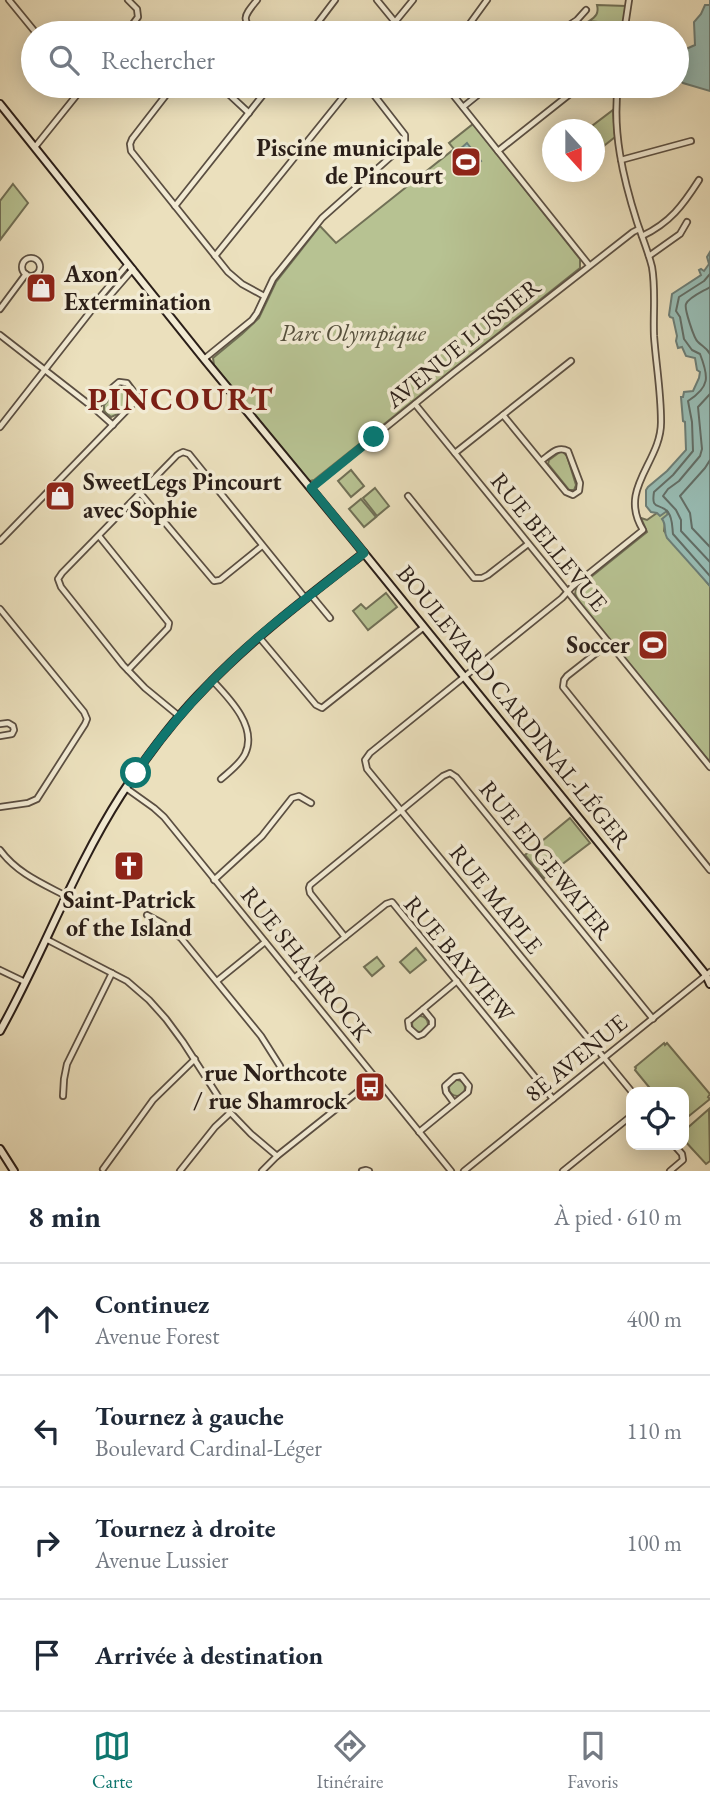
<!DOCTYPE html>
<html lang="fr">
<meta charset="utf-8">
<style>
:root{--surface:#fff;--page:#f6f6f7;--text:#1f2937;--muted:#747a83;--line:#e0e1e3;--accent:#0f766e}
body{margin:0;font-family:"EB Garamond",serif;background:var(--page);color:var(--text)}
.controls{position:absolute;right:21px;bottom:21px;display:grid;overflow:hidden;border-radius:14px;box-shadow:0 4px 18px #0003}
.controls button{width:63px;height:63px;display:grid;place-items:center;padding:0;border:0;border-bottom:2px solid var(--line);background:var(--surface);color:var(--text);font:35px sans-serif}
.compass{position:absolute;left:542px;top:119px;width:63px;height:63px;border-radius:50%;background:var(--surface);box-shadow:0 4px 18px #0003;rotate:159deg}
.stop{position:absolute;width:21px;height:21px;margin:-16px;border:5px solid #0f766e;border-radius:50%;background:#fff}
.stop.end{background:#0f766e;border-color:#fff;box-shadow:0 2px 7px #0008}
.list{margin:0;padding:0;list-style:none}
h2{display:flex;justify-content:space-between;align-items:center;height:91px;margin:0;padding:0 28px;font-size:30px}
h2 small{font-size:23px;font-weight:400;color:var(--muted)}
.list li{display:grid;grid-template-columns:46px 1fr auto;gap:21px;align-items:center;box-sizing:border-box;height:112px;padding:0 28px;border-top:2px solid var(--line)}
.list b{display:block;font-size:26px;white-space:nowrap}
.list p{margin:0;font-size:23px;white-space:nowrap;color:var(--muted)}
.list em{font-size:23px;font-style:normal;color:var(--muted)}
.icon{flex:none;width:38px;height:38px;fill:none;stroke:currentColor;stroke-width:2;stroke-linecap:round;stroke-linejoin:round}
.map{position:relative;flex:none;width:710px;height:1171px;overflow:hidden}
.search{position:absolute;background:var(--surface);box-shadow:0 4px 18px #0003;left:21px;right:21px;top:21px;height:77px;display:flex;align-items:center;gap:18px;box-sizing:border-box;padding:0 24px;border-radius:38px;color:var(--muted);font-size:26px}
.sheet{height:539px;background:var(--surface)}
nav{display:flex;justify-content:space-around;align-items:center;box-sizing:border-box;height:98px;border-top:2px solid var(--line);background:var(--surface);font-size:19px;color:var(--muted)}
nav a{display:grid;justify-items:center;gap:4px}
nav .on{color:var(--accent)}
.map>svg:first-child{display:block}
.green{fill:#b7c292;stroke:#717056;stroke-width:2}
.water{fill:#98bdb5;stroke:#6c7e77;stroke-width:2}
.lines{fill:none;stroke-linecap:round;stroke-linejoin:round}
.shore{stroke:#626e67;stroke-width:2}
.street-casing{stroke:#5b4f42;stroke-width:8}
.secondary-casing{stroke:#2b1f19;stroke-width:10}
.street{stroke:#f2ebd4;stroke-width:4.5}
.secondary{stroke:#f2ebd4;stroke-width:6}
.route{stroke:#0f766e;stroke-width:9}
.labels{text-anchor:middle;stroke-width:7;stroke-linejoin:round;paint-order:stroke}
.poi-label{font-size:24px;font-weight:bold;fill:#2b1f19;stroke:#f2ebd4;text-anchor:end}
.park-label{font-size:24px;font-style:italic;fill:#55503d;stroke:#f2ebd4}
.street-label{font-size:24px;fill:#2b1f19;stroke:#f2ebd4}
.district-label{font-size:32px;font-weight:bold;letter-spacing:2px;fill:#7a1f14;stroke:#f2ebd4}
</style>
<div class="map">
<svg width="710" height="1171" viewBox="0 0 710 1171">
<rect width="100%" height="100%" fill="#ebe0bd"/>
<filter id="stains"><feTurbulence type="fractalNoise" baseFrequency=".00286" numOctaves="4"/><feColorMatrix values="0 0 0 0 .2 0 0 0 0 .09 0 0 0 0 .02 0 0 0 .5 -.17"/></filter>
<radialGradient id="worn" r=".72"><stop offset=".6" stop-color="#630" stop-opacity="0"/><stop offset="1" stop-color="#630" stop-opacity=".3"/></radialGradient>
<g class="green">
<path d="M597 5 626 6 624 25 589 21C596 17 599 13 597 5Z"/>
<polygon points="613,110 615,137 595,153 594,130 588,129"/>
<polygon points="473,124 580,259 580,268 314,480 310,481 307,479 214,365 213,358 242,334 259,318 276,282 320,226 336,243 454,149 449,143"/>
<polygon points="13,184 28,203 0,240 0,201"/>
<path d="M121 386C127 385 133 393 132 399L118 414 111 417 104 411V405Z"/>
<polygon points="560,452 563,452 567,456 576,485 574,490 569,490 548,464 549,460"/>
<polygon points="351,470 364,486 351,497 338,481"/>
<polygon points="375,488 389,506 377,516 363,498"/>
<polygon points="361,499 376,517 364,527 349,509"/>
<polygon points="666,511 668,514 665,522 664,531 710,586 710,762 580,604 575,594 576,589 647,532 641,518 647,520 657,513"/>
<polygon points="386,593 397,607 368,630 353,611 361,604 366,609"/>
<polygon points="570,818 590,843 544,878 525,855"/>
<polygon points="416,948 426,960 410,973 400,962"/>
<polygon points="377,957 384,966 372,976 364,967"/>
<circle cx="420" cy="1024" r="8"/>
<polygon points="664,1043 665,1045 667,1043 710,1094 708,1097 710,1099 684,1120 684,1092 653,1092 635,1070 636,1068 635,1067"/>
<circle cx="457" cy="1088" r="8"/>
<polygon points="709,1109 710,1161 706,1164 684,1140 684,1131"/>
</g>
<g class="water">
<polygon points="710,0 710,91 683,83 677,78 677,53 695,45 694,22 701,14 705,5 710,5"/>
<polygon points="467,143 481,161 465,173 456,162 465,155 460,149"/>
<path d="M710 252V586L667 538C663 531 667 525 662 519L668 514 667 511 660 516 657 513 651 512 646 506V490L648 487 667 471 686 450 685 422 683 421 681 397H683L684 392 693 391 699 378 700 372 697 370 695 358 686 356 682 347 678 348 676 341 677 336 673 318 670 317 669 315 672 294 701 275 699 270 701 269 704 271 709 264 707 257Z"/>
</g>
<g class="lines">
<g class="shore">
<path d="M710 274 704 281 679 297 676 311 680 317 684 339 692 350 700 354C709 377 710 387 688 401L692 422 693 451 673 475 654 492C651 511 659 502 668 512 673 519 672 527 673 534L710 576"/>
<path d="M710 287C704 291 689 297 686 304 684 308 694 339 698 342 703 347 706 347 710 354"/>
<polyline points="710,394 698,407 702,449 700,456 679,481 668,489 663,496 676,510 681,520 681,531 710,562"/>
<polyline points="710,460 705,468 680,496 690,513 692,528 710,547"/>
</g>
<g class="street-casing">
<g id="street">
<polyline points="9,0 36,33"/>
<path d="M257 0C245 15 239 20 257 33"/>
<polyline points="377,0 404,33"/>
<polyline points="395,22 413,0"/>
<polyline points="126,33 138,17 137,9 128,0"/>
<polyline points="310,33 335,0"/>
<polyline points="463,33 487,0"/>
<polyline points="557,33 577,20 586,10"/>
<polyline points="624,33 629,0"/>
<polyline points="173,86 132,139 130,144 131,151 228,272 242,284 264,296"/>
<polyline points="220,86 249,113"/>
<polyline points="446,86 589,265"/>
<path d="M618 86C612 131 623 178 637 222 642 237 648 251 652 267 656 290 653 313 654 336 656 364 661 392 661 421 662 462 617 488 643 530L572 587 562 598 370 753 365 760 367 769 632 1092"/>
<polyline points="463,107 489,86"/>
<polyline points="35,147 84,86"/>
<polyline points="498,151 580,86"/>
<polyline points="621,160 691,141"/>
<polyline points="175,206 270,86"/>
<path d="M642 236C670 223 683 205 699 180"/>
<polyline points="215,256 352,86"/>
<polyline points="649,256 680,234 687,222"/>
<circle cx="31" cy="267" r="9"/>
<polyline points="95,307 107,299 133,269"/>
<polyline points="0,309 26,274"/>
<polyline points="0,335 95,409 113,425"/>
<polyline points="204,359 252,320 257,313 273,279 322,218 405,144 405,135 367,86"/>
<polyline points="415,404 710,767"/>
<path d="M503 415 566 492 573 495 579 491 580 483 568 451C557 445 550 455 541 461"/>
<polyline points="0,427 94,307 100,297 128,264"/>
<polyline points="455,453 571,361"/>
<polyline points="311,488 453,373 633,232 639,229"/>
<polyline points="140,493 214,581 220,580 262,546"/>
<polyline points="408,496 474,578 482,578 488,575 528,544"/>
<polyline points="99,536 169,623 168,628 128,670"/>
<polyline points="0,541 131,406 135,402 136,395 127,383 119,382 112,388 95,409"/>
<polyline points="311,595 330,618"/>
<polyline points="0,609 84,712 87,719 85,724 37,799 28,803 0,807"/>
<polyline points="259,637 316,705 322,708 424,627"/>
<polyline points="609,643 567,676 564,680 563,687 710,870"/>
<path d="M212 680C229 698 258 727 245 754 240 764 229 772 221 779"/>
<polyline points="179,716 145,688 123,665 61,587 58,579 62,573 177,455 183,452 189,454 306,599"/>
<polyline points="0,724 8,723 13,726 14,730 12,734 0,736"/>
<polyline points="126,788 154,808 164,817 451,1171"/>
<path d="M0 850C17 873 41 883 66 896"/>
<polyline points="214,880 262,836 292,798 299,796 311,803"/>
<polyline points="147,915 162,923 181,938 261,1036 280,1066"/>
<polyline points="345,937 310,893 309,888 310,885 443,776 450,773 456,777 653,1019"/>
<polyline points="46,939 127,981 149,1000 166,1019 183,1042 225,1107 251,1134 277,1156"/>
<polyline points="0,970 25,982"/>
<polyline points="294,978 386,904 392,902 553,1099"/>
<polyline points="217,981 265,942"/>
<polyline points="423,1009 432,1020 432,1025 423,1034 418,1036 409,1028 408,1021 410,1020 457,981"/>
<polyline points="63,1096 64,1079 67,1064 112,973"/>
<polyline points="419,1132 468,1092 469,1086 461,1076 455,1077 445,1086 446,1092 454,1103"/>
<polyline points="103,1169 153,1100 195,1059"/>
<polyline points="180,1171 215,1127 230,1113"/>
<polyline points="262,1171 277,1156 375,1078"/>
<polyline points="362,1171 366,1170 369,1171"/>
<polyline points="464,1171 710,972"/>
<polyline points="563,1171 631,1116"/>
<polyline points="670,1171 683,1160 682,1154 674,1145"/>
</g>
</g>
<g class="secondary-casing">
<g id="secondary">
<polyline points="0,104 204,359 355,542 706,975 710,984"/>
<path d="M0 1031C43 954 73 870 121 795 146 757 174 719 206 687 254 637 310 595 364 553"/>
<polyline points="0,1149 14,1171"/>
</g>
</g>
<use href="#street" class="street"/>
<use href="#secondary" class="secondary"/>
</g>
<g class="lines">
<path class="route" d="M136 773C169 724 210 680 254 641 289 610 328 582 364 553L311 488 374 437"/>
</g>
<defs>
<g id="stadium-square" transform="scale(1.575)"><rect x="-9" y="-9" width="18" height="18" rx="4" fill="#8f2418" stroke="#f2ebd4"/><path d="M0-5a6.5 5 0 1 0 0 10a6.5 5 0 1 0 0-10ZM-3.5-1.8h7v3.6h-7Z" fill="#fff"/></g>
<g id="shop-square" transform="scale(1.575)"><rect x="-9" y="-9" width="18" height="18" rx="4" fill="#8f2418" stroke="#f2ebd4"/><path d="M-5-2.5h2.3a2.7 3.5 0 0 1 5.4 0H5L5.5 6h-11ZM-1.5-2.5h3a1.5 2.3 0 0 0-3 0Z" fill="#fff"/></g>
<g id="church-square" transform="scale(1.575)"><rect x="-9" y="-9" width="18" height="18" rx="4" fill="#8f2418" stroke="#f2ebd4"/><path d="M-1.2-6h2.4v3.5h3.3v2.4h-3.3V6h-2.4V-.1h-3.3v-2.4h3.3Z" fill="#fff"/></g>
<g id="bus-square" transform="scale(1.575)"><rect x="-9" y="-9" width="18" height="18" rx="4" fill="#8f2418" stroke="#f2ebd4"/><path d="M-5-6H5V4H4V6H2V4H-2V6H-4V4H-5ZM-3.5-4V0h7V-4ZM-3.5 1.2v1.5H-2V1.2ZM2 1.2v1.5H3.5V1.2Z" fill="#fff"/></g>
</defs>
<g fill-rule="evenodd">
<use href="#stadium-square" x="466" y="162"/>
<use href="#shop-square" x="41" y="288"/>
<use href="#shop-square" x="60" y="496"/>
<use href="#stadium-square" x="653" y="645"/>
<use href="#church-square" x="129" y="866"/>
<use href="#bus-square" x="370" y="1087"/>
</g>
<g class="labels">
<g class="poi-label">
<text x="443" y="156">Piscine municipale<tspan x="443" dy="28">de Pincourt</tspan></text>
<text x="64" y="282" text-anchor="start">Axon<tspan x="64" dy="28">Extermination</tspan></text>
<text x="83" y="490" text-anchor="start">SweetLegs Pincourt<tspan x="83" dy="28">avec Sophie</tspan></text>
<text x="630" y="653">Soccer</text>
<text x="129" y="908" text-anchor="middle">Saint-Patrick<tspan x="129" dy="28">of the Island</tspan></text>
<text x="347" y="1081">rue Northcote<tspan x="347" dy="28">/ rue Shamrock</tspan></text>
</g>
<g class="park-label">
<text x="353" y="341">Parc Olympique</text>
</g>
<g class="street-label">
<text transform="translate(463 343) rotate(-39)" y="8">AVENUE LUSSIER</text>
<text transform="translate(549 542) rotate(51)" y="8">RUE BELLEVUE</text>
<text transform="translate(514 707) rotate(51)" y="8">BOULEVARD CARDINAL-LÉGER</text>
<text transform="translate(546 860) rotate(51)" y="8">RUE EDGEWATER</text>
<text transform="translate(496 899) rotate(51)" y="8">RUE MAPLE</text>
<text transform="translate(459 959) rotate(50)" y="8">RUE BAYVIEW</text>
<text transform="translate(306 964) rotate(51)" y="8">RUE SHAMROCK</text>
<text transform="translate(576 1058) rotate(-39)" y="8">8E AVENUE</text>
</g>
<g class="district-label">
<text x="181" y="410">PINCOURT</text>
</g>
</g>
<rect width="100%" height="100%" filter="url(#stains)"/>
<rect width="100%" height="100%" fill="url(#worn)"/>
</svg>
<div class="controls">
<button><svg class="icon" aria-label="locate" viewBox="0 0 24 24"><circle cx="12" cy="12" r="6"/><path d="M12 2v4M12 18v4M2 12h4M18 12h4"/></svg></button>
</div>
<svg class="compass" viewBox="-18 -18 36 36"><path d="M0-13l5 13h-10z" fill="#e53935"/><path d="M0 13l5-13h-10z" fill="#747a83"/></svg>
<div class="stop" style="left:136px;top:773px"></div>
<div class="stop end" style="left:374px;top:437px"></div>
<div class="search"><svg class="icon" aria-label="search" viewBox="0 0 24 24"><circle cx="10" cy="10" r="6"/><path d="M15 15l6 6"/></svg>Rechercher</div>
</div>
<section class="sheet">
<h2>8 min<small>À pied · 610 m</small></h2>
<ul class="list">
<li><svg class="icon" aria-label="ahead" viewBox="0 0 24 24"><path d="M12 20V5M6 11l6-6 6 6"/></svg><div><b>Continuez</b><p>Avenue Forest</p></div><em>400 m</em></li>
<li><svg class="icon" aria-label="left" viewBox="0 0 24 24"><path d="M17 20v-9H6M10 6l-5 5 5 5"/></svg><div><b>Tournez à gauche</b><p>Boulevard Cardinal-Léger</p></div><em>110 m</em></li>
<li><svg class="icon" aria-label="right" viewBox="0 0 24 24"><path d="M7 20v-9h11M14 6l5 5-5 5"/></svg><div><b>Tournez à droite</b><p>Avenue Lussier</p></div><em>100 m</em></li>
<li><svg class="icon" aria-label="arrive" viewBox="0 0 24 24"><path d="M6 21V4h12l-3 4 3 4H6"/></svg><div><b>Arrivée à destination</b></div></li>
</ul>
</section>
<nav>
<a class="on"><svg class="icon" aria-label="map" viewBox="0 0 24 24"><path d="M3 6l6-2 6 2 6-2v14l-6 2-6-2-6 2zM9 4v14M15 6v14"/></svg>Carte</a>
<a><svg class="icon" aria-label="directions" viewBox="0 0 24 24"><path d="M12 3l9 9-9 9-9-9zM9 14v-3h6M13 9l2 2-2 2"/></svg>Itinéraire</a>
<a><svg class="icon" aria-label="saved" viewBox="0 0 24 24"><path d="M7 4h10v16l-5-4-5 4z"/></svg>Favoris</a>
</nav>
